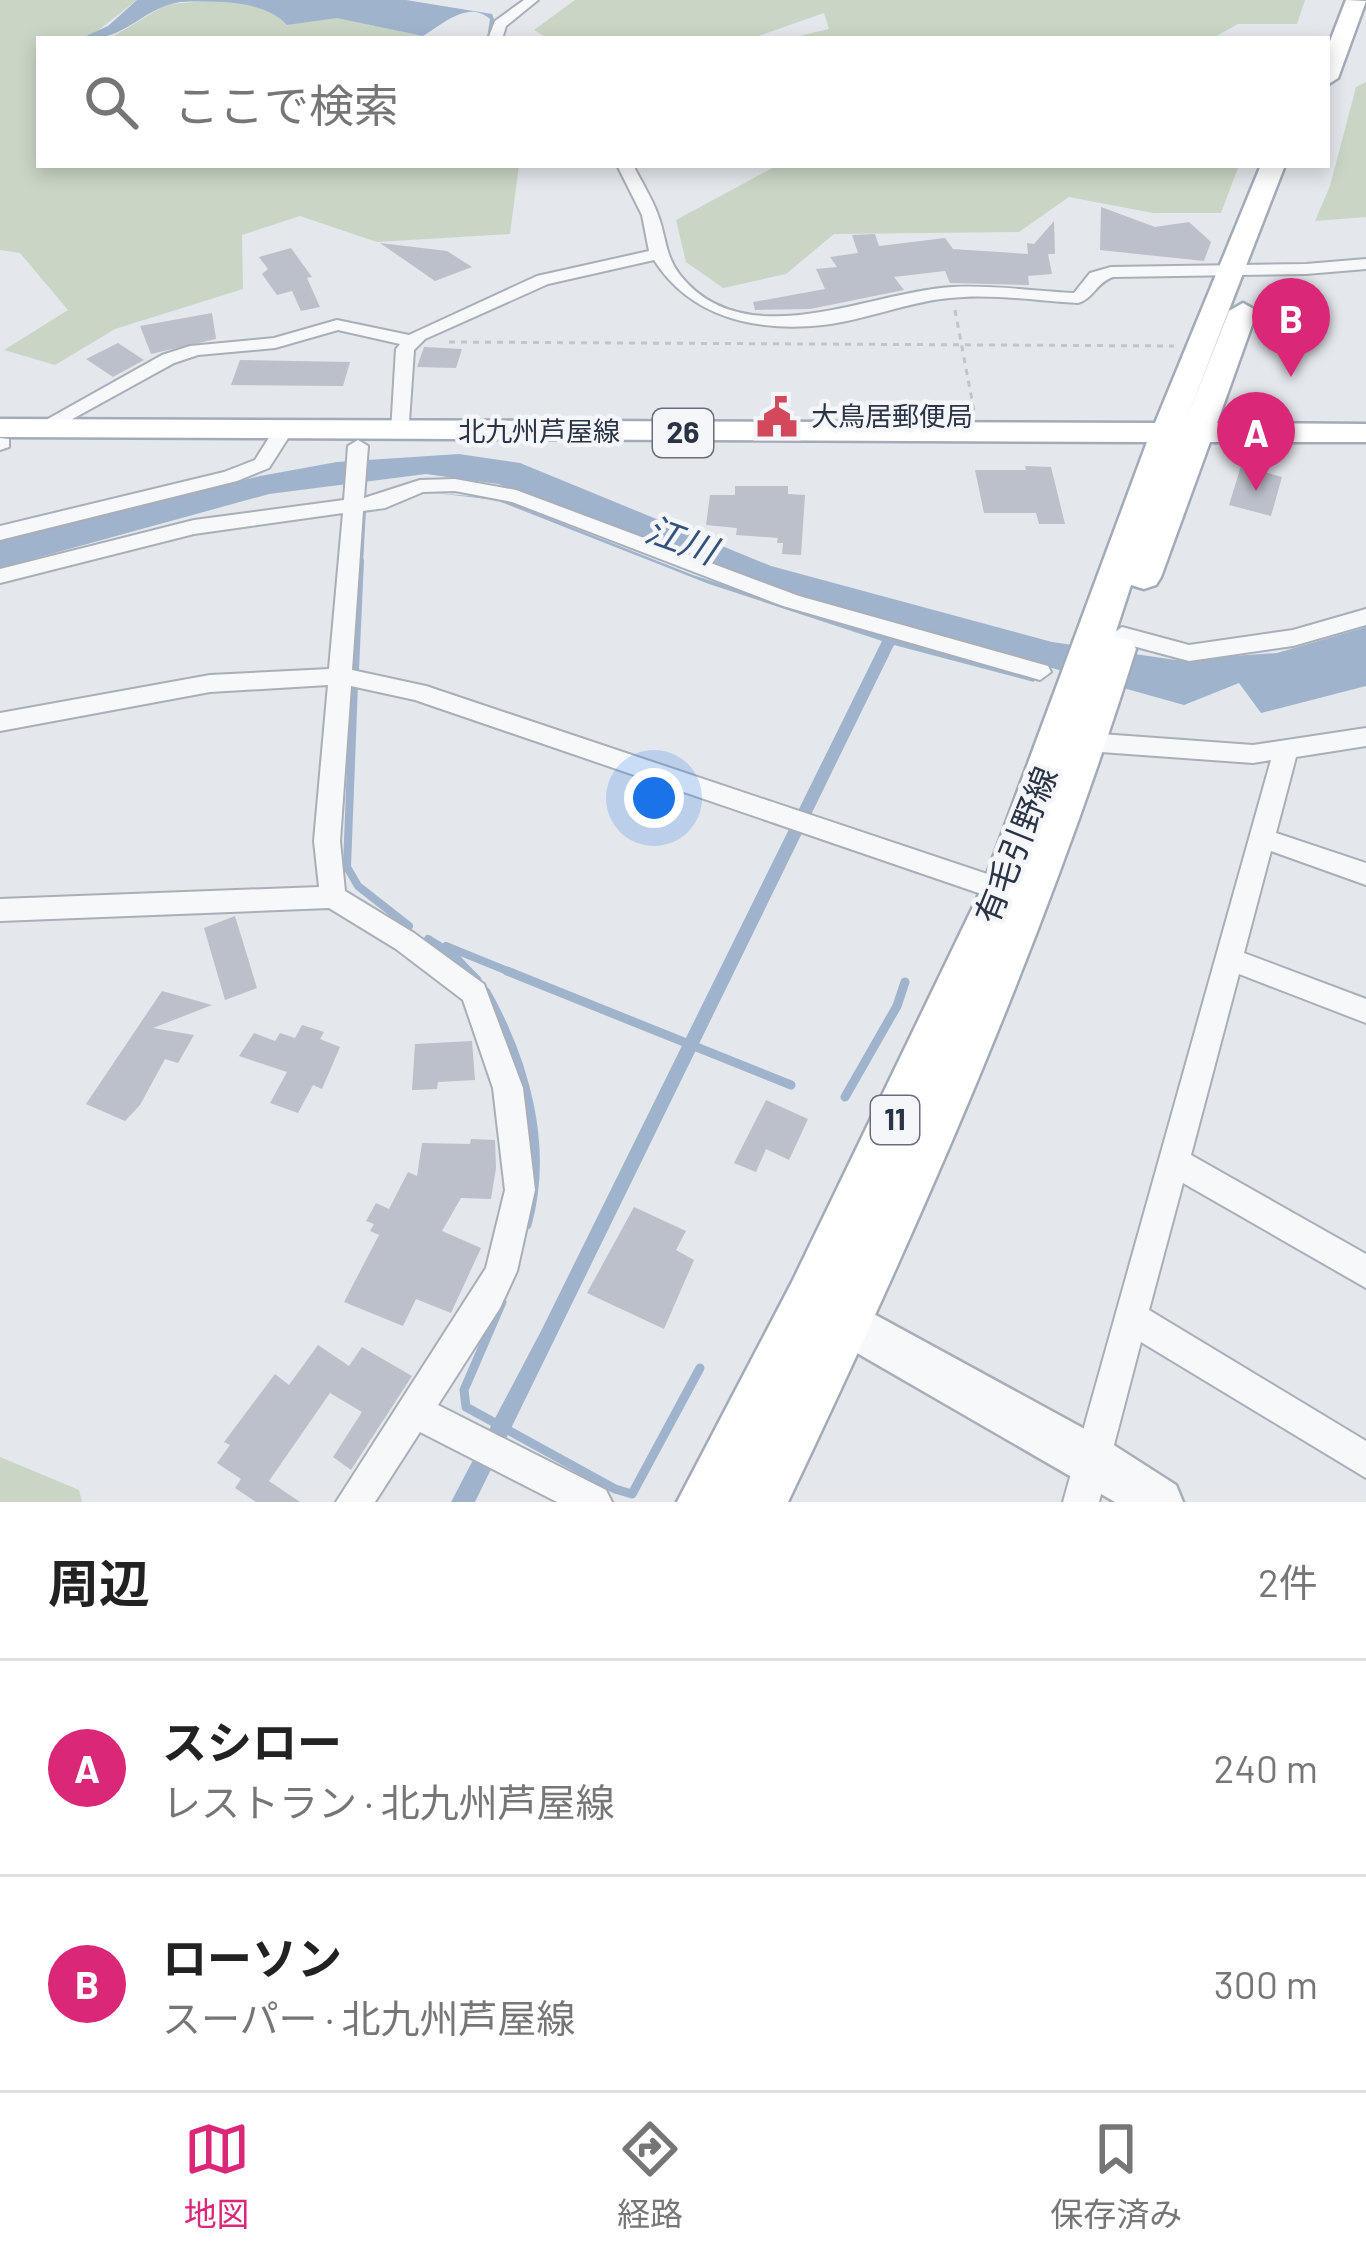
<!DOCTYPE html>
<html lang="ja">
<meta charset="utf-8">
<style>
:root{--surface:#fff;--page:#f6f6f6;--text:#222;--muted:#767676;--line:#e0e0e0;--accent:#db2777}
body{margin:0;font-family:Barlow,"Noto Sans JP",sans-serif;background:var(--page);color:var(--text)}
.you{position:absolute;left:654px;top:798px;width:42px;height:42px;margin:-30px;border:9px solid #fff;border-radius:50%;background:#1a73e8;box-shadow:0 0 0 18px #1a73e833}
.badge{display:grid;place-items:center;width:78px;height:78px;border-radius:50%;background:var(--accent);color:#fff;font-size:39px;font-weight:700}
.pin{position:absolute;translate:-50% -99px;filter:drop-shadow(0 3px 6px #0008)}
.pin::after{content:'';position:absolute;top:63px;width:42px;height:36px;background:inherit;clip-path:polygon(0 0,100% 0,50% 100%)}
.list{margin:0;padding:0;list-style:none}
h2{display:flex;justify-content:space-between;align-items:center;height:156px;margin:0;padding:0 48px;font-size:51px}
h2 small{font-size:39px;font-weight:400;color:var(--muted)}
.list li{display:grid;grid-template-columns:78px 1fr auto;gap:36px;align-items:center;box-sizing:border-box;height:216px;padding:0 48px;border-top:3px solid var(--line)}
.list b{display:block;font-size:45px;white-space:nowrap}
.list p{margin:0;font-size:39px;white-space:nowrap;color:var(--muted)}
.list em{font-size:39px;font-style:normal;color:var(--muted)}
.icon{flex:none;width:66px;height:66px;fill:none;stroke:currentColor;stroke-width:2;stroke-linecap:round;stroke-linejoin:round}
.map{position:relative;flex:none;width:1366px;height:1502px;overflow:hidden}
.search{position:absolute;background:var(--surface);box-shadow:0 6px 18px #0003;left:36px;right:36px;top:36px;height:132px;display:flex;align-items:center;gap:30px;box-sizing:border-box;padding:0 42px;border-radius:0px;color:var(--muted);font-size:45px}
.sheet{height:588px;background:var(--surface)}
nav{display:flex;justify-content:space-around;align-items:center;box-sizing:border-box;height:168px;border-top:3px solid var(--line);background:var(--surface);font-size:33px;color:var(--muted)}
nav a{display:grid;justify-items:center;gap:6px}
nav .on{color:var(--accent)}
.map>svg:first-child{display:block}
.green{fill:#c9d6c5}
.water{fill:#9fb4cc}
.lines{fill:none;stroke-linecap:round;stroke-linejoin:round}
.stream-far2{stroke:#9fb4cc;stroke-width:6}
.stream-far1{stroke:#9fb4cc;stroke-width:8}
.stream{stroke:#9fb4cc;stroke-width:9}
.building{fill:#bbc0ca}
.minor-casing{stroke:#a9aeb7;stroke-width:4}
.tertiary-casing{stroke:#a9aeb7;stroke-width:5}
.primary-casing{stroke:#a3abb8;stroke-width:5}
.path{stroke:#c2c5cb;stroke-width:3;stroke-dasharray:6 6;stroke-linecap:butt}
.minor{fill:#f7f8fa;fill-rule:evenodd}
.tertiary{fill:#f7f8fa;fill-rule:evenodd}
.primary{fill:#fff;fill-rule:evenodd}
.labels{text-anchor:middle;stroke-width:9;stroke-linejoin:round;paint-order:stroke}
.far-poi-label{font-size:27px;fill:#2b3445;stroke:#f4f6f9;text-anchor:start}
.far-street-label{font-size:27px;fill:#2b3445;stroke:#f4f6f9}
.shield{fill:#f4f6f9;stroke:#676e7b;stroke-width:3}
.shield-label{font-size:30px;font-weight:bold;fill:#2b3445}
.street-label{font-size:33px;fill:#2b3445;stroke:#f4f6f9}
.water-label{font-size:36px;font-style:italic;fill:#34527a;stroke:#f4f6f9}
</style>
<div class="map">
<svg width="1366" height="1502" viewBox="0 0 1366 1502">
<rect width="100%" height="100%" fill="#e4e7ec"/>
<g class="green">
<polygon points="0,0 137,0 87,39 39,39 39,165 519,165 510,234 377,242 300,216 242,235 243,289 115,329 55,365 4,350 68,310 20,253 0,250"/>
<polygon points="575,0 1305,0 1297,24 1238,24 1211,39 787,39 829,29 824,13 750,39 549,39 534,30"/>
<path d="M211 1C237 3 272 1 287 25L337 17 423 36 109 39 167 4Z"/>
<polygon points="1366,82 1366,217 1315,221 1330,186 1356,87"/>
<polygon points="778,165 1239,165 1221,213 1153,213 1069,197 1019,232 834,234 786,274 723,288 686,262 676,220"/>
<polygon points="0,1457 79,1490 82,1502 0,1502"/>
</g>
<g class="water">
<path d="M137 0H406L492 14 494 19 487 38 490 19C469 0 444 23 423 36L337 18 287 25C265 0 216 1 180 2 144 7 121 44 84 37L108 26Z"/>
<polygon points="459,454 520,463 771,566 1052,642 1176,660 1277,653 1366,627 1366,686 1261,713 1239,683 1184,705 898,625 893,639 1035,678 1034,682 894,645 475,1502 451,1502 542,1329 882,641 709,584 496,500 426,492 501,499 693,575 885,637 891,623 777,591 498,484 426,474 269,494 0,568 0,540 260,476 337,462"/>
</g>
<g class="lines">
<polyline class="stream-far2" points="360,564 363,510"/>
<g class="stream-far1">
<polyline points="355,670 360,561"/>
<polyline points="354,685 347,867 358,886 409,926"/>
<polyline points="428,939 454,955 471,974"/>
<polyline points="446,946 515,974"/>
</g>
<g class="stream">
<polyline points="468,971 477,980"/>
<polyline points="507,971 791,1085"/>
<path d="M486 992C525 1062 549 1147 527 1225"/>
<polyline points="845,1097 897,1006 905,982"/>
<polyline points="502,1302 464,1390 466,1407 615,1489 632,1494 700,1368"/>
</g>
</g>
<g class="building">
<polygon points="1101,207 1155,227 1189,222 1211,242 1204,261 1100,250"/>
<polygon points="1054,221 1055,254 1048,254 1052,274 1028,276 1029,285 950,283 945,271 894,277 904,290 810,309 755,310 753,302 825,289 816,269 837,267 830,257 858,253 852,235 875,234 879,246 945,238 953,249 1028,254 1027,243 1034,244"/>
<polygon points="380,243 447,251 472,267 435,281"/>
<polygon points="291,248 312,277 307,278 320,307 301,311 292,291 277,295 262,274 268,269 259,257"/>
<polygon points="212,313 216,339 151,354 140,326"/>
<polygon points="118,343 144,360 113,377 86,359"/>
<polygon points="424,347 462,349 456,368 417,367"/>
<polygon points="240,360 350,362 343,386 231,385"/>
<polygon points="1025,466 1051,467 1065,524 1039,524 1036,513 984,513 975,470 1026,470"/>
<polygon points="1241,466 1282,477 1271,516 1229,505"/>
<polygon points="735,486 788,486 788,494 805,495 801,555 782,554 783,543 777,543 778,538 736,535 737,528 706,525 710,495 735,495"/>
<polygon points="235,916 257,988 225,1000 204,928"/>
<polygon points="162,991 212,1005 153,1028 194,1035 178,1063 165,1059 140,1105 125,1121 86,1104"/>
<polygon points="302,1025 324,1032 320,1039 340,1047 322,1089 313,1085 298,1113 270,1103 287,1072 239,1056 254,1033 275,1041 280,1033 295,1038"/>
<polygon points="472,1041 475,1080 438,1082 437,1089 412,1090 415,1044"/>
<polygon points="766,1100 808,1119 789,1160 766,1149 756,1172 734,1163"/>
<polygon points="471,1139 495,1140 496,1168 491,1199 461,1198 442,1231 481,1248 451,1313 416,1299 403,1326 344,1302 379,1235 370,1231 374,1224 366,1221 376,1203 389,1209 408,1172 417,1176 422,1143 470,1144"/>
<polygon points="634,1207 686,1231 676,1250 694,1260 664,1329 587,1293"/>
<polygon points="318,1345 349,1366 362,1347 412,1376 351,1470 333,1457 362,1412 330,1393 269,1481 300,1502 256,1502 235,1488 241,1479 217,1463 230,1445 224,1442 275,1374 289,1385"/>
</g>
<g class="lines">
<g class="minor-casing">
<g id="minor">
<polygon points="524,0 538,0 506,26 502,39 488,39 495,21"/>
<path d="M617 165H633C641 181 652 198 658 215 666 236 665 256 680 275 746 358 871 291 953 287 993 285 1034 291 1074 293L1090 273 1111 267 1306 264 1366 259V269L1306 274 1113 277C1097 282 1093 299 1078 303 1037 301 990 293 949 298 907 302 866 320 823 325 756 332 691 318 654 260L548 284 425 339 414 350 408 436 401 438 391 432 396 349 400 344 338 330 275 348 198 355 174 363 47 433H33L30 429 162 355 190 346 274 338 337 320 409 335 537 276 649 251 642 215Z"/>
<polygon points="282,426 292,432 269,468 237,481 0,540 0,526 224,472 255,460 275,428"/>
<polygon points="0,438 9,439 9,447 0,450"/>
<polygon points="358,440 368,446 364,498 420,480 455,479 516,490 799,596 1048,666 1051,672 1040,680 783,606 512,502 455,491 423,492 385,508 363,511 352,670 426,686 1011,882 1015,890 1011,898 1002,901 415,700 351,686 340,841 345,891 414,933 484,984 523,1088 535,1190 517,1271 500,1308 438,1405 606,1490 612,1502 557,1502 420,1432 375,1502 336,1502 486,1268 505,1190 493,1088 463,1000 396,949 329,908 0,921 0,899 319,887 314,841 328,685 210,692 0,731 0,713 210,675 329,669 343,513 194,534 0,583 0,569 194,520 344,500 348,446"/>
<polygon points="1366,609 1366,625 1293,646 1189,661 1114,641 1111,635 1122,627 1189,645 1293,630"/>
<polygon points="1366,728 1366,746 1296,757 1276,833 1366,863 1366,885 1271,851 1244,953 1366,999 1366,1023 1239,974 1191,1155 1366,1254 1366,1288 1183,1183 1149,1310 1366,1441 1366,1478 1141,1342 1099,1502 1063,1502 1271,760 1253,763 1073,750 1061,741 1073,732 1253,745"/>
</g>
</g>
<g class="tertiary-casing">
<polygon id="tertiary" points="828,1289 1112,1444 1176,1485 1183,1502 1115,1502 812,1327 806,1311 812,1295"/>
</g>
<g class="primary-casing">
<g id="primary">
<polygon points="1346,0 1366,1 1338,78 1327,85 1327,49"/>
<path d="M1261 165H1285L1185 423 1229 311 1243 303 1257 311 1217 423 1366 424V442H1210L1161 577 1156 585 1144 589 1131 585 1114 637 1131 640 1136 649C1044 943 920 1224 788 1502H677L792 1282 981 890 1147 442 0 437V419L1155 423Z"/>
</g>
</g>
<g class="path">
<polyline points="955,310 974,411"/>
<polyline points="449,342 1174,346"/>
</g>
<use href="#minor" class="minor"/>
<use href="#tertiary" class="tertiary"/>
<use href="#primary" class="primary"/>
</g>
<defs>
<g id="civic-bare" transform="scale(3.24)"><path d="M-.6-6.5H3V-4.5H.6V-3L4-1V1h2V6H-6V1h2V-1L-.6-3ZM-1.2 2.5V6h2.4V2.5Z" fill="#d1495b" stroke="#f4f6f9" stroke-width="2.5" paint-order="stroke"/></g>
</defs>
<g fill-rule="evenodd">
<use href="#civic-bare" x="777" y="417"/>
</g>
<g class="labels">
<g class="far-poi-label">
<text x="811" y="426">大鳥居郵便局</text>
</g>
<g class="far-street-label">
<text x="539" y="441">北九州芦屋線</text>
</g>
<g class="shield">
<rect x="653" y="409" width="60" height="48" rx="9"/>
<rect x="871" y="1096" width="48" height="48" rx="9"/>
</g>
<g class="shield-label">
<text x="683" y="443">26</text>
<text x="895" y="1130">11</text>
</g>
<g class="street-label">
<text transform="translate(1016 845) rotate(-68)" y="12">有毛引野線</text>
</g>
<g class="water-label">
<text transform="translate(681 540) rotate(20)" y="13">江川</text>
</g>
</g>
</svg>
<div class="you"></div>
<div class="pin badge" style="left:1256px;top:491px">A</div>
<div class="pin badge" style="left:1291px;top:377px">B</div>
<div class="search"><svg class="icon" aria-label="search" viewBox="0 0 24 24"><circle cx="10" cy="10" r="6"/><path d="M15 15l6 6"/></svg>ここで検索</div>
</div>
<section class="sheet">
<h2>周辺<small>2件</small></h2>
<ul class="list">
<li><span class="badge">A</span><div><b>スシロー</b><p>レストラン · 北九州芦屋線</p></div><em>240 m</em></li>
<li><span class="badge">B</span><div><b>ローソン</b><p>スーパー · 北九州芦屋線</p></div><em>300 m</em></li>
</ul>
</section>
<nav>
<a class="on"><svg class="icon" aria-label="map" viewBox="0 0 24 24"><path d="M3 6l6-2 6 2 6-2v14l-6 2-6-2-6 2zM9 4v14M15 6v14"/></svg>地図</a>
<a><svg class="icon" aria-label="directions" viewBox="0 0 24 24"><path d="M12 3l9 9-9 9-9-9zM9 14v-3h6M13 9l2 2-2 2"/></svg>経路</a>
<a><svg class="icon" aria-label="saved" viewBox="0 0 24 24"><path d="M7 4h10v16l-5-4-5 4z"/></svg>保存済み</a>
</nav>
